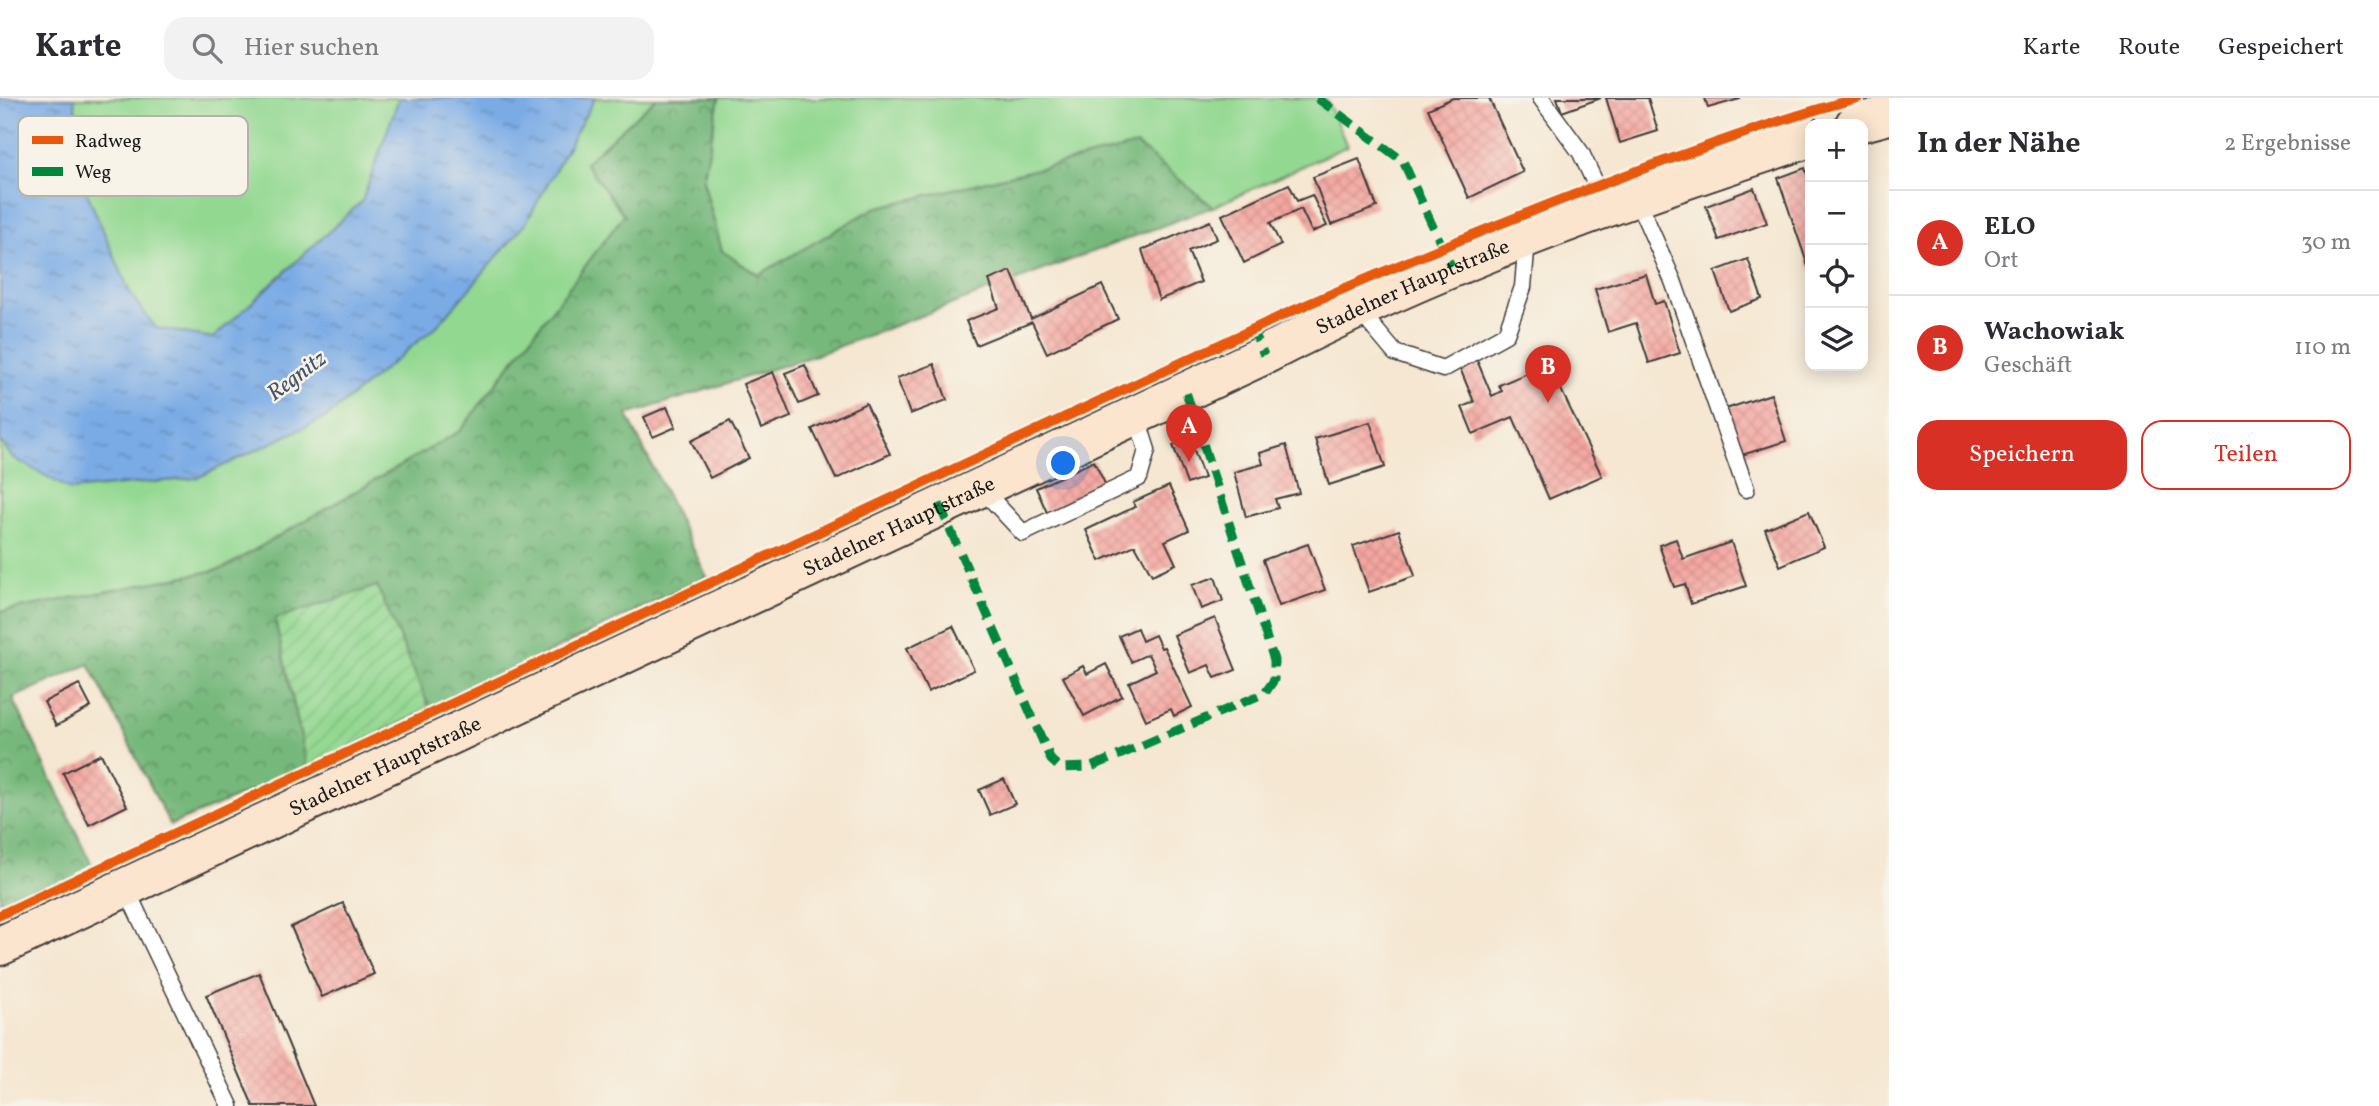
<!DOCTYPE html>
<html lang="de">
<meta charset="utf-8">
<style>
:root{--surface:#fff;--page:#f2f2f3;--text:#2b2b33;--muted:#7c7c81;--line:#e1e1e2;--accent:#d93025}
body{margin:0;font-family:Vollkorn,serif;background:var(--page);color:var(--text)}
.controls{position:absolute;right:21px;top:21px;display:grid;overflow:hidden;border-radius:14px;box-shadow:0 4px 18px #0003}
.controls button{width:63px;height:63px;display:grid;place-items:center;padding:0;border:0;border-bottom:2px solid var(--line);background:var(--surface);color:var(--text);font:35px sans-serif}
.you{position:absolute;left:1064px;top:366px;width:24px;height:24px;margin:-18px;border:5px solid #fff;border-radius:50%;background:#1a73e8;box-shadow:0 0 0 10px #1a73e833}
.badge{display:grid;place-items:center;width:46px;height:46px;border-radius:50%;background:var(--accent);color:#fff;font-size:23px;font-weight:700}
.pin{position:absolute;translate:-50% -58px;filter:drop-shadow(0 2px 4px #0008)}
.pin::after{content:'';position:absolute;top:37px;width:24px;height:21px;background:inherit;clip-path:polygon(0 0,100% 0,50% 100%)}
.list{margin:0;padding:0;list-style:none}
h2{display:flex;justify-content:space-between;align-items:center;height:91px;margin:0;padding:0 28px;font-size:30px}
h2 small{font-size:23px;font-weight:400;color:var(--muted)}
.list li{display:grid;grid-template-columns:46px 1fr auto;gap:21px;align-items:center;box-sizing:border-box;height:105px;padding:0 28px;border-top:2px solid var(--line)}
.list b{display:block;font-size:26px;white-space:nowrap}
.list p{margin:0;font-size:23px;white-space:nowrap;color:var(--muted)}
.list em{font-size:23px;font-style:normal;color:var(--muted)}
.actions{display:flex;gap:14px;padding:21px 28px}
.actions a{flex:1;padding:16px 0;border:2px solid var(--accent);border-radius:21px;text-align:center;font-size:24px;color:var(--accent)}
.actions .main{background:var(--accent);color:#fff}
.icon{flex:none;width:38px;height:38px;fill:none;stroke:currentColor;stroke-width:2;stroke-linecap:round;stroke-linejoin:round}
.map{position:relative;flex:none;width:1889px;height:1008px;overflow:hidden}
header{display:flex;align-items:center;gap:42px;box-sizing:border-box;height:98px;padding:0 35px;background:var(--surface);border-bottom:2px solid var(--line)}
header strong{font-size:33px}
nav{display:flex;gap:38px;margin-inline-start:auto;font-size:24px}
.search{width:490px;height:63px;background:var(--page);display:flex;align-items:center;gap:18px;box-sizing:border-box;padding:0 24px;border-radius:21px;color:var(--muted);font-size:26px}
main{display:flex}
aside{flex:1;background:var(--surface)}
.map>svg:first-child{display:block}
.grass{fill:#93d891;stroke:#587a56;stroke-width:2}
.forest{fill:url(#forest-crowns);stroke:#496a4c;stroke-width:2}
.garden{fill:url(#garden-furrows);stroke:#587a56;stroke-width:2}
.water{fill:url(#water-ripples);stroke:#4b6480;stroke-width:2}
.building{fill:url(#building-cross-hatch)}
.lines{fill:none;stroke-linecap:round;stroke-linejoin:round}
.service-casing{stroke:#3d3a37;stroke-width:19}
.secondary-casing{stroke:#3d3a37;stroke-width:42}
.service{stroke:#fff;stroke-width:16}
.secondary{stroke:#fbe5cf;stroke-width:38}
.quiet{stroke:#00873e;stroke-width:9;stroke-dasharray:18 9;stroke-linecap:butt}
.cycleway-casing{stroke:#f7f3e8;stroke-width:15}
.cycleway{stroke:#e8590c;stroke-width:10}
.labels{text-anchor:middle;stroke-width:5;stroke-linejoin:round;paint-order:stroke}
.street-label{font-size:21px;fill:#1c1c1c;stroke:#f7f3e8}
.water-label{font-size:23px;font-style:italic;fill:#42556c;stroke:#f7f3e8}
.key{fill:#f7f3e8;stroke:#b5b2ab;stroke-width:2}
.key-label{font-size:19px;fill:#1c1c1c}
</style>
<header>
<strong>Karte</strong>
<div class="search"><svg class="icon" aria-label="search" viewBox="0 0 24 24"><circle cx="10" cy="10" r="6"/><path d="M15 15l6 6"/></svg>Hier suchen</div>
<nav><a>Karte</a><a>Route</a><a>Gespeichert</a></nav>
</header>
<main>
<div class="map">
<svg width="1889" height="1008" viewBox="0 0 1889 1008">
<defs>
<pattern id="forest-crowns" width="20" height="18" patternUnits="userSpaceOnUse" patternTransform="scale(1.75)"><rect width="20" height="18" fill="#76b87b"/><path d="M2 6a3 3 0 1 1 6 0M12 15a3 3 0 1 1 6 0" fill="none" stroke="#609564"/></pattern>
<pattern id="garden-furrows" width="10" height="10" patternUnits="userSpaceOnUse" patternTransform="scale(1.75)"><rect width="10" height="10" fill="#93d891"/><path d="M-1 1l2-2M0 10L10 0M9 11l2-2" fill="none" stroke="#7eb97c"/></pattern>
<pattern id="water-ripples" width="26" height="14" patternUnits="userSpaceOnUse" patternTransform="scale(1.75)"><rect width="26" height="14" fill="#7aabe5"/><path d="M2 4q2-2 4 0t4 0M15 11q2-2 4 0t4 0" fill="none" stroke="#638ab9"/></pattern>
<pattern id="building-cross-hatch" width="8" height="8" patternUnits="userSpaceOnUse" patternTransform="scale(1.75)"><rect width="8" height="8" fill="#f4a6a0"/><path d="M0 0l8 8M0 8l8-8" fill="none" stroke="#d18e89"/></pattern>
</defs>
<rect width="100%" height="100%" fill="#f7f3e8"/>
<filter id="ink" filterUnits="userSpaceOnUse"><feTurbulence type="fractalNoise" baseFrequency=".0143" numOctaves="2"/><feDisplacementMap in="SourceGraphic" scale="14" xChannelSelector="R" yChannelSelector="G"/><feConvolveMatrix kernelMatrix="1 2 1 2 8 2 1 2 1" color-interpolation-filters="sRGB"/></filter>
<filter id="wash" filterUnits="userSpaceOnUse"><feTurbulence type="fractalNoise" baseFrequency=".00686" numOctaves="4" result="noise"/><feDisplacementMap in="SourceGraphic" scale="28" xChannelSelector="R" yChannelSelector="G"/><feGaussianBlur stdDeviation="1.57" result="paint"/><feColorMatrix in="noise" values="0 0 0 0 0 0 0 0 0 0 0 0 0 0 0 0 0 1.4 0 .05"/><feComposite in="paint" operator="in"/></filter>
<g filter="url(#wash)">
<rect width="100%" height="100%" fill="#f5e7d2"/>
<g class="grass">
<polygon points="0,0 656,0 585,65 624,117 460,333 222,471 0,514"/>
<polygon points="719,0 1326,0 1347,48 1213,109 1137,47 875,110 758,177 722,153 703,82"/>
</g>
<polygon class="forest" points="656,0 719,0 703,83 722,153 758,177 875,110 1137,47 1213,109 813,258 627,317 707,479 430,611 377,488 275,521 308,670 170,727 89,566 13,600 102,789 0,833 0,514 222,471 460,333 624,117 585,65"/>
<polygon class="garden" points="377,488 430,611 308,670 275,521"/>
<polygon class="water" points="0,0 74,0 86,93 131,197 156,230 213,240 362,103 399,0 595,0 526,125 439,226 327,319 197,380 71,392 12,359 0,343"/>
<g id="blocks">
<g class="building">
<polygon points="1453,0 1489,0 1523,74 1469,100 1428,11"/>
<polygon points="1557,0 1601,0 1562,14"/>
<polygon points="1606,0 1648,0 1658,33 1620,45"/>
<polygon points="1705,0 1740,0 1740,1 1708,10"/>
<polygon points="1359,61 1377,109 1331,127 1313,79"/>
<polygon points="1805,70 1810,86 1810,174 1778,80"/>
<polygon points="1289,86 1297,103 1312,97 1327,128 1312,134 1301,111 1270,125 1281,147 1244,165 1222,117"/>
<polygon points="1754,90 1767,125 1719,142 1706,108"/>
<polygon points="1210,123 1217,141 1188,153 1201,184 1159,202 1142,152"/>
<polygon points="1748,161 1762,201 1729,213 1715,173"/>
<polygon points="1011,173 1031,221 1102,187 1118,221 1047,255 1032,224 976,247 966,223 999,210 989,182"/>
<polygon points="1646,176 1655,206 1664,203 1680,255 1649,265 1636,225 1608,234 1595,191"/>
<polygon points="1476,260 1492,298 1502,293 1499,287 1549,266 1602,378 1549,401 1513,319 1473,336 1462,309 1474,304 1459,268"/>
<polygon points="934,266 947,302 910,316 897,280"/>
<polygon points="805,267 818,298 799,306 785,275"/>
<polygon points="773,274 791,319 761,331 743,286"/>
<polygon points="1771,296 1786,343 1742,357 1726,311"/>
<polygon points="866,305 890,356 836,381 812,331"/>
<polygon points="667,309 676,329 653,339 644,319"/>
<polygon points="730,323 749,360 710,380 691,343"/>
<polygon points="1370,324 1385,369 1329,387 1315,341"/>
<polygon points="1190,341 1204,380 1187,386 1173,347"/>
<polygon points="1286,347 1299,395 1275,401 1278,410 1246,419 1234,374 1263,366 1260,355"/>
<polygon points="1094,363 1108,392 1049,419 1036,390"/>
<polygon points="1169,388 1189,432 1165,443 1176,466 1152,477 1135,447 1100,463 1086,432 1135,409 1133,404"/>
<polygon points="1809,413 1824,449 1780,468 1765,431"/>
<polygon points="1399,432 1415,478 1369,494 1353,448"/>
<polygon points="1676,441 1683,461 1731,444 1746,488 1691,506 1685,486 1674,489 1659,447"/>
<polygon points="1308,446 1325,492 1279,508 1263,462"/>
<polygon points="1215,479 1223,503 1201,511 1192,487"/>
<polygon points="1215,520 1236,572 1215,580 1209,567 1190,575 1174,537"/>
<polygon points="953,528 974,572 928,594 907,550"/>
<polygon points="1137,530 1142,543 1155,537 1161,550 1164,549 1192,609 1174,618 1171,611 1146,622 1129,585 1156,572 1148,556 1131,564 1119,538"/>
<polygon points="1106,566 1122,598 1084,618 1063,579 1083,568 1087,576"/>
<polygon points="79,586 91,609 56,628 44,604"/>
<polygon points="101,656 127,708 89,727 63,675"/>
<polygon points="1004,681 1015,706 990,717 979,692"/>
<polygon points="343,805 374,876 322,899 291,829"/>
<polygon points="259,875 314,1008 253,1008 206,897"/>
</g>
</g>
</g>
<g filter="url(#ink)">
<use href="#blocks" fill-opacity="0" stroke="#3d3a37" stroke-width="2"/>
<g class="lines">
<g class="service-casing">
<g id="service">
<polyline points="1541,0 1581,55 1606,108"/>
<polyline points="1636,99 1673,183 1746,391"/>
<polyline points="1358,211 1395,255 1443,271 1506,236 1523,189 1527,141"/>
<polyline points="981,390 1023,435 1139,380 1147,352 1136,317"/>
<polyline points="125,789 230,1008"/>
</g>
</g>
<g class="secondary-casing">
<g id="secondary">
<polyline points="1855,26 1889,17"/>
<path id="s1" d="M0 848 1264 257C1440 166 1623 101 1810 40"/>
</g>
</g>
<use href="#service" class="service"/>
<use href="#secondary" class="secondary"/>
<g class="quiet">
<polyline points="1317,0 1403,63 1451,168"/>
<polyline points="1249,233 1253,231 1264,257"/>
<polyline points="939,406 1051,662 1060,670 1091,669 1265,595 1274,582 1274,562 1186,294"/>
</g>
<g class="cycleway-casing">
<path id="cycleway" d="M0 817 1292 213C1412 161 1533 111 1656 66 1723 43 1789 18 1858 0"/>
</g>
<use href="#cycleway" class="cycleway"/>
</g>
</g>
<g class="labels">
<g class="street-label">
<text dy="7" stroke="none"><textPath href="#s1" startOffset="1559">Stadelner Hauptstraße</textPath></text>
<text dy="7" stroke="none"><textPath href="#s1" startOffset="992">Stadelner Hauptstraße</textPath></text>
<text dy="7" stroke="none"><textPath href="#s1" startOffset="425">Stadelner Hauptstraße</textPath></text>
</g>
<g class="water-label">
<text transform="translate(296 277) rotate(-37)" y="8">Regnitz</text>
</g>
</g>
<rect x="18" y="18" width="230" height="80" rx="10" class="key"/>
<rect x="32" y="38" width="31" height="8" fill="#e8590c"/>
<rect x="32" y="69" width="31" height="9" fill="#00873e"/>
<g class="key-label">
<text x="75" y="49">Radweg</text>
<text x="75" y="80">Weg</text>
</g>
</svg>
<div class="controls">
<button>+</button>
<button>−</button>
<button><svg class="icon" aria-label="locate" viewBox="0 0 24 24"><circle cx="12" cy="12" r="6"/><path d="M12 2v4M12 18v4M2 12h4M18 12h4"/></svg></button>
<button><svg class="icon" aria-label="layers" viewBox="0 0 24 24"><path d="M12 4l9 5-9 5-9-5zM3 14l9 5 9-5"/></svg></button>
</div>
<div class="you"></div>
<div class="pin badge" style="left:1189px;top:364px">A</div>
<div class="pin badge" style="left:1548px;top:305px">B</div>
</div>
<aside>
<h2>In der Nähe<small>2 Ergebnisse</small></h2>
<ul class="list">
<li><span class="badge">A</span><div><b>ELO</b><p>Ort</p></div><em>30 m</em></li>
<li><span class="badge">B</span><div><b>Wachowiak</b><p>Geschäft</p></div><em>110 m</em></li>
</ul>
<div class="actions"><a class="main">Speichern</a><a>Teilen</a></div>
</aside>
</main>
